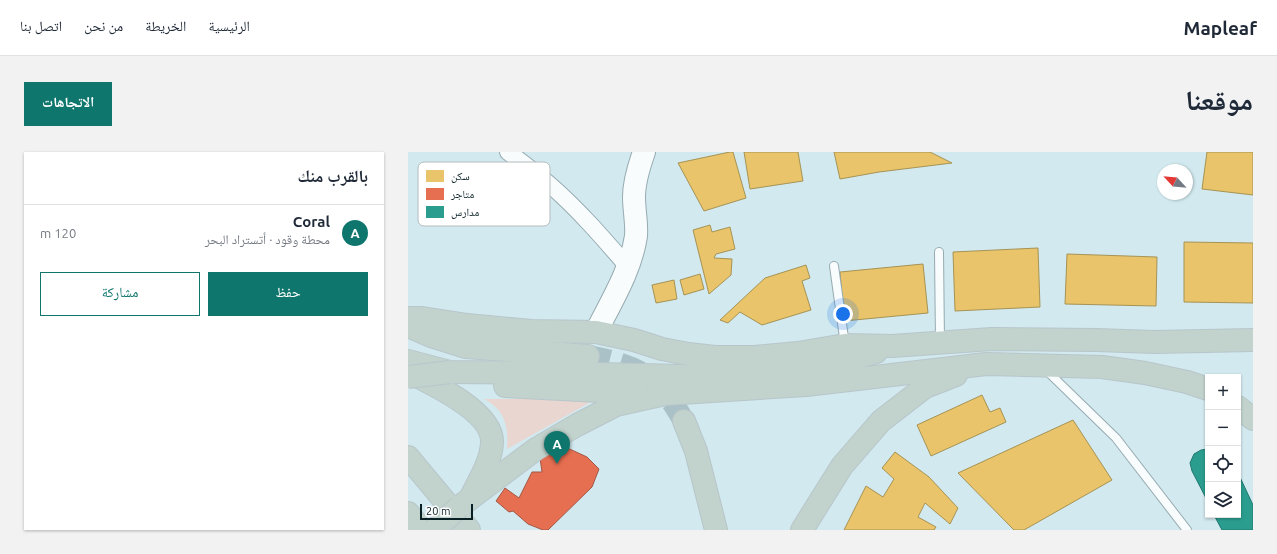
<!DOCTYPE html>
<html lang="ar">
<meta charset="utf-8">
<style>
:root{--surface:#fff;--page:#f2f2f3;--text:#1f2937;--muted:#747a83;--line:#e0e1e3;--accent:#0f766e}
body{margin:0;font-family:Ubuntu,"Noto Naskh Arabic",sans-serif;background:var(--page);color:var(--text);direction:rtl}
.controls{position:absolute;right:12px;bottom:12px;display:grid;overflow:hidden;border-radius:0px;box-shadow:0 1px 3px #0004}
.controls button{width:36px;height:36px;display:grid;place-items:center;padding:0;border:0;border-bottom:1px solid var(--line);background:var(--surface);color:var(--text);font:20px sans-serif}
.compass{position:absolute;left:749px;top:12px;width:36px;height:36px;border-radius:50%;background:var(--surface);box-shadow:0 1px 3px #0004;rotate:296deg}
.scale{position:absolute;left:12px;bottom:10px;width:53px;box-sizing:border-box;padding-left:4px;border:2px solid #092025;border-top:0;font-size:11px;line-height:14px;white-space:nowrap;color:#092025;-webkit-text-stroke:3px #fff;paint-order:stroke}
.you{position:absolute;left:435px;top:162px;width:14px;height:14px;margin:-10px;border:3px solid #fff;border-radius:50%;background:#1a73e8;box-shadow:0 0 0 6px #1a73e833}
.badge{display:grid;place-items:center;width:26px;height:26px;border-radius:50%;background:var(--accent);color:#fff;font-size:13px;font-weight:700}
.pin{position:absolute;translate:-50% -33px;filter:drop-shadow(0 1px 2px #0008)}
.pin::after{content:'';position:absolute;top:21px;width:14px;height:12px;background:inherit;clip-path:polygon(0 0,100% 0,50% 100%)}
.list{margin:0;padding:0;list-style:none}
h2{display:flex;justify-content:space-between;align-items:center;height:52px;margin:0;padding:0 16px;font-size:17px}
h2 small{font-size:13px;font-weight:400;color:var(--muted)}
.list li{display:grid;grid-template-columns:26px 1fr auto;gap:12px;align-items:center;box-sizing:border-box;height:56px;padding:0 16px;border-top:1px solid var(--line)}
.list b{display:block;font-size:15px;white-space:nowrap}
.list p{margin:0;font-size:13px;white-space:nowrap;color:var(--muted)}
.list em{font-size:13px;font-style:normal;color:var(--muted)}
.actions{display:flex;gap:8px;padding:12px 16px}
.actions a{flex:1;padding:9px 0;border:1px solid var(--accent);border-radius:0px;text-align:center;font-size:14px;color:var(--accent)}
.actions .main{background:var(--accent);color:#fff}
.icon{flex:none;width:22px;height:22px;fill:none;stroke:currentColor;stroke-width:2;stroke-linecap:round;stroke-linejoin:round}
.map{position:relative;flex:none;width:845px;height:378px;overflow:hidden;direction:ltr;border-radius:0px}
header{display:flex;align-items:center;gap:24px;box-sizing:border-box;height:56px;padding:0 20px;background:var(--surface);border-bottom:1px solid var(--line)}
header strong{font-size:19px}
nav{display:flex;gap:22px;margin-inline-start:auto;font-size:14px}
.intro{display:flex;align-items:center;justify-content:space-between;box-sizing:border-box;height:96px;padding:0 24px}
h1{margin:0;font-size:28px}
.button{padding:10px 18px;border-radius:0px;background:var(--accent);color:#fff;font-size:14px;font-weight:700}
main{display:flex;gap:24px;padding:0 24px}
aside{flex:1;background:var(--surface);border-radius:0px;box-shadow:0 1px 3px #0004}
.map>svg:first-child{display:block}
.green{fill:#ead6d0}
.homes{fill:#e9c46a;stroke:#a69355}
.shops{fill:#e76f51;stroke:#a45744}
.schools{fill:#2a9d8f;stroke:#20786f}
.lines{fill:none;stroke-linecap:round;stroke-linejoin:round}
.highway-tunnel{stroke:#a9c1c7;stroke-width:22;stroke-dasharray:22 11;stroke-linecap:butt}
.lane-casing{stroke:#97abb1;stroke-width:10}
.street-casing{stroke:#97abb1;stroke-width:18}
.secondary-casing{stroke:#97abb1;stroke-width:24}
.highway-casing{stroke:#b8c6ca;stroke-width:24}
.lane{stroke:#f8fcfd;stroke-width:8}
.street{stroke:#f8fcfd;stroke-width:16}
.secondary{stroke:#f8fcfd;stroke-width:22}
.highway{stroke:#c2d3cd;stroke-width:22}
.highway-bridge-casing{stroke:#b8c6ca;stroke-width:24;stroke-linecap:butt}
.highway-bridge{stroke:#c2d3cd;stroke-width:22}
.key{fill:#fff;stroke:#b5bcbe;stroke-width:1}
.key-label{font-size:11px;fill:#092025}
</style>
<header>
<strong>Mapleaf</strong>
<nav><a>الرئيسية</a><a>الخريطة</a><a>من نحن</a><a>اتصل بنا</a></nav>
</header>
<div class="intro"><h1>موقعنا</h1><a class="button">الاتجاهات</a></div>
<main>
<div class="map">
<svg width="845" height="378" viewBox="0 0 845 378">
<rect width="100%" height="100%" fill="#d1e9ef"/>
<path class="green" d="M76 247H188L99 297C101 275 97 258 76 247Z"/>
<g class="homes">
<polygon points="322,0 325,0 338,46 296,59 270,11"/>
<polygon points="336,0 390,0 395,29 342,37"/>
<polygon points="426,0 522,0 544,11 471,20 432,27"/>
<polygon points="799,0 845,0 845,43 794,37"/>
<polygon points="302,73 304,80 322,75 327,97 308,102 306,106 324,107 323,123 301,142 285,78"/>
<polygon points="776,90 845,91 845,151 776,150"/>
<polygon points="630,96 632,155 547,159 545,100"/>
<polygon points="659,102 749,105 748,154 657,152"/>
<polygon points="515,112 520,161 436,169 432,120"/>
<polygon points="398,113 402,126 394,129 403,158 354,173 332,160 320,171 312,168 357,126"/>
<polygon points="292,122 296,137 276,143 272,128"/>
<polygon points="266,128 269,147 248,151 244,133"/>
<polygon points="574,243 582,260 592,256 598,270 523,304 509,273"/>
<polygon points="665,268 704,328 616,378 606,378 550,321"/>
<polygon points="487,300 521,325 550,356 542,372 517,351 510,365 528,375 526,378 436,378 458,334 475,345 486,327 474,316"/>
</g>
<polygon class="shops" points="155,294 179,305 191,317 184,335 140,378 135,378 120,372 105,359 101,360 88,349 97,336 111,346 124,320 134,320 132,306"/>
<g class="schools">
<polygon points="800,297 800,350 784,319 782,311 786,302 793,298"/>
<polygon points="830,321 845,353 845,378 814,378 806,363 830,363"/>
</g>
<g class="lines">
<path class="highway-tunnel" d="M180 204C207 209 239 217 257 240 264 249 270 259 276 269"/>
<g class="lane-casing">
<g id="lane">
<polyline points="531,100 532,189"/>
<polyline points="426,114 437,193"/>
<polyline points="638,218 708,286 779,378"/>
</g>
</g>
<g class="street-casing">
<path id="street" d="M100 0C114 10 128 21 141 32 170 57 195 86 220 115"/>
</g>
<g class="secondary-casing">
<path id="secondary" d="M188 180C203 150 223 118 228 84 229 71 226 58 226 45 226 30 231 14 236 0"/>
</g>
<g class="highway-casing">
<g id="highway">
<polyline points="0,166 14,166 59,173 124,179 188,180 226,188 254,197 280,202 307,205 347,205 390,201 437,193 484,194 584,187 688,188 747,190 845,188"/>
<polyline points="0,174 23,184 58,195 180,204"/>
<polyline points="0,209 42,220 152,221 314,225 393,216 438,209 468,200"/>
<path d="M0 220C23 231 86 260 84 291 83 310 71 328 63 345"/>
<polyline points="97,234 230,241"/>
<polyline points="830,255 845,267"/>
<polyline points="276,269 288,299 308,378"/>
<polyline points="0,305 61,378"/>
<polyline points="51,355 128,297 169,273 208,253 257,242 398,233 578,212 694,215 737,221 779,230 800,237"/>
<polyline points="0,361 14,378"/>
<polyline points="394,378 434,314 473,269 517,235 548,223"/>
</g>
</g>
<use href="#lane" class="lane"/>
<use href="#street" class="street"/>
<use href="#secondary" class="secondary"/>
<use href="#highway" class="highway"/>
<g class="highway-bridge-casing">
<g id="highway-bridge">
<polyline points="0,225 42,220"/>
<polyline points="26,378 51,355"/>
</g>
</g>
<use href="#highway-bridge" class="highway-bridge"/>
</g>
<rect x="10" y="10" width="132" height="64" rx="6" class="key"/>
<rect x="18" y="18" width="18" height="12" fill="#e9c46a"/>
<rect x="18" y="36" width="18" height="12" fill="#e76f51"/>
<rect x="18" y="54" width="18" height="12" fill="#2a9d8f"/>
<g class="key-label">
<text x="43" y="28">سكن</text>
<text x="43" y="46">متاجر</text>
<text x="43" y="64">مدارس</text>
</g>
</svg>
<div class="controls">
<button>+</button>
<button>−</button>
<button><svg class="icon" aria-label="locate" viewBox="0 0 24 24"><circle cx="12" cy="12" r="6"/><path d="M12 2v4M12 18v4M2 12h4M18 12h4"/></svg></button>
<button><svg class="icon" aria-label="layers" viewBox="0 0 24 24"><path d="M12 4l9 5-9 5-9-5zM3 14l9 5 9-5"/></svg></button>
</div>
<svg class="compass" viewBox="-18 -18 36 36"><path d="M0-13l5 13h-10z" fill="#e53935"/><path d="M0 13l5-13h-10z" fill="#747a83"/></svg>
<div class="scale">20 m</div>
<div class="you"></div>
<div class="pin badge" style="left:149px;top:312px">A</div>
</div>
<aside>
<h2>بالقرب منك<small></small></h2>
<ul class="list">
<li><span class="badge">A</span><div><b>Coral</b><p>محطة وقود · أتستراد البحر</p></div><em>120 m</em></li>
</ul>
<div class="actions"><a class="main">حفظ</a><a>مشاركة</a></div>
</aside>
</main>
